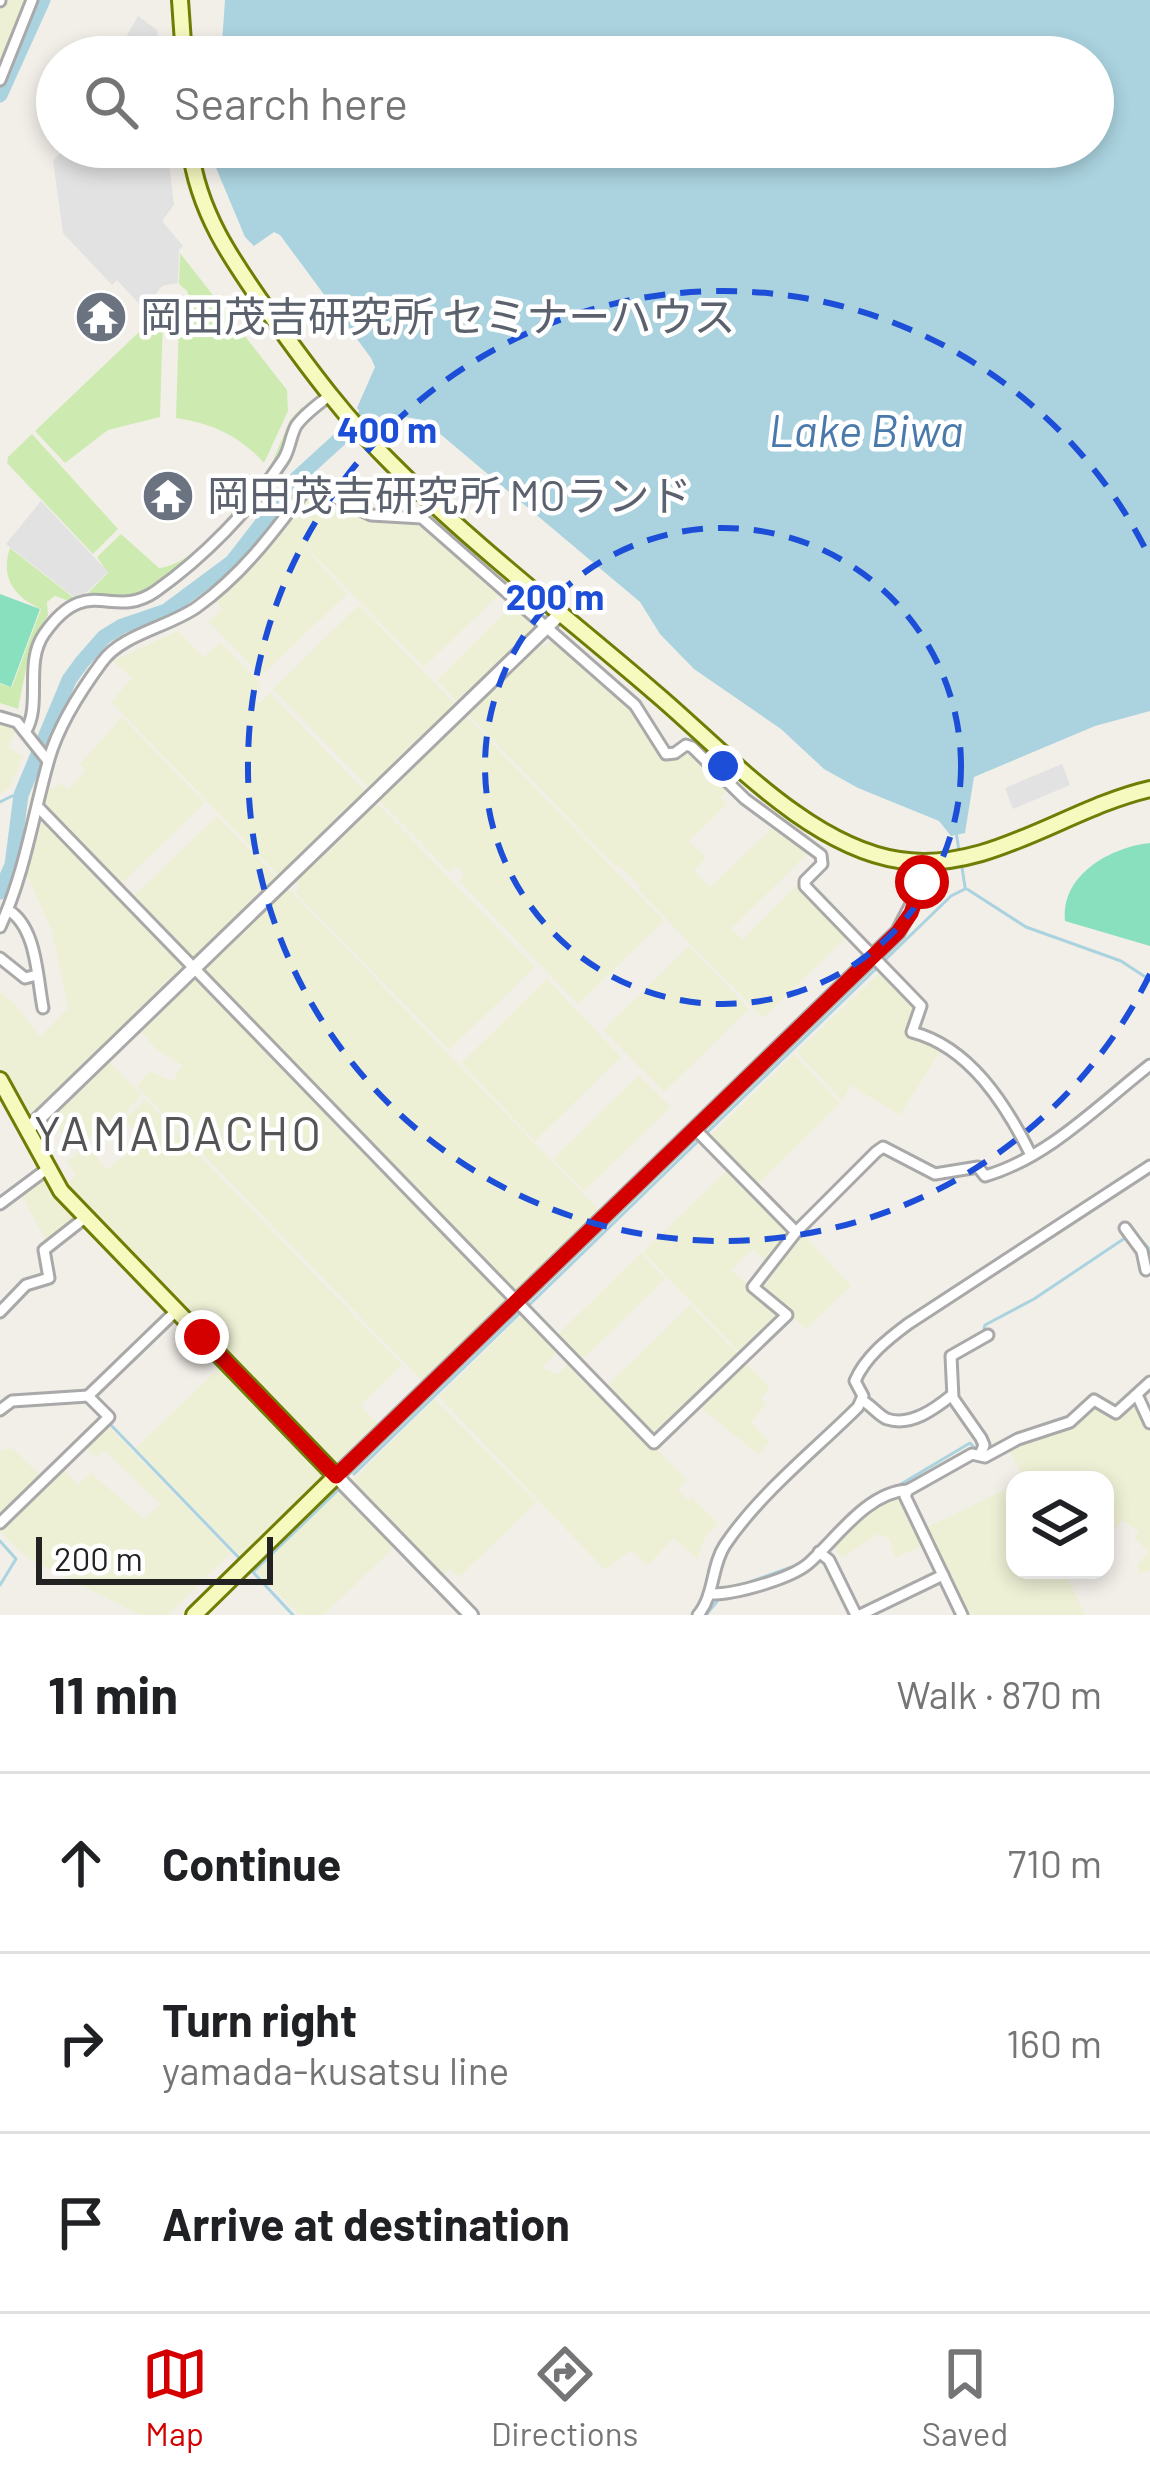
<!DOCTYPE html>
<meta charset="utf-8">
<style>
:root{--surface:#fff;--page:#f6f6f6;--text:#202124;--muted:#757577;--line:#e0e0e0;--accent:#d40000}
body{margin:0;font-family:Barlow,"Noto Sans JP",sans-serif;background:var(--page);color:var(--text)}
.controls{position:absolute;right:36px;bottom:36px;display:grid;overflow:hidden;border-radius:24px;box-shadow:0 6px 18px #0003}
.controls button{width:108px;height:108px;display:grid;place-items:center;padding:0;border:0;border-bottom:3px solid var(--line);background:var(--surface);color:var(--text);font:60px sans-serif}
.scale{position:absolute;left:36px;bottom:30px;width:237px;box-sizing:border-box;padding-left:12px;border:6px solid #222;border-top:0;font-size:33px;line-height:42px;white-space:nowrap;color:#222;-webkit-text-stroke:9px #fff;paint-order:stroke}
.stop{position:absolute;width:36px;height:36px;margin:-27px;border:9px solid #d40000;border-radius:50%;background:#fff}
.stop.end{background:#d40000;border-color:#fff;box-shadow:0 3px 12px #0008}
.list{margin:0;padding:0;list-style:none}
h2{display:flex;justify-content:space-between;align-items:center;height:156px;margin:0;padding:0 48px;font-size:51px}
h2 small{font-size:39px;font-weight:400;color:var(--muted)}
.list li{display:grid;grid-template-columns:78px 1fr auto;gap:36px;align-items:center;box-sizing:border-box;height:180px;padding:0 48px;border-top:3px solid var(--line)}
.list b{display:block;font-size:45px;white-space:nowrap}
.list p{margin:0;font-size:39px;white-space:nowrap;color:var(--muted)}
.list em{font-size:39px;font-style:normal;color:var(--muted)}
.icon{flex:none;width:66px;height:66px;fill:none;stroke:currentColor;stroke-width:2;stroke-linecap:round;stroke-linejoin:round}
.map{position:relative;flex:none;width:1150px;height:1615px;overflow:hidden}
.search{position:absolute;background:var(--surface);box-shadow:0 6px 18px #0003;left:36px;right:36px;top:36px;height:132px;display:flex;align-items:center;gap:30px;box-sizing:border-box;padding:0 42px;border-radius:66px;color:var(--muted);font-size:45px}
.sheet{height:696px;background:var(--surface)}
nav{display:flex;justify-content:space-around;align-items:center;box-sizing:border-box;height:168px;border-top:3px solid var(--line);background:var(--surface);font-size:33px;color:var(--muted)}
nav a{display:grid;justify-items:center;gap:6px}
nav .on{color:var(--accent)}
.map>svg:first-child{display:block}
.farmland{fill:#eef0d5}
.grass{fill:#cdebb0}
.pitch{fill:#88e0be}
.parking{fill:#e2e2e2}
.water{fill:#aad3df}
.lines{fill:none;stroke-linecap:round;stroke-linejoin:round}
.stream{stroke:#aad3df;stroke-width:3}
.river{stroke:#aad3df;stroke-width:15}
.minor-casing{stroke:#a9a9a9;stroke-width:15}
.tertiary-casing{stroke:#a9a9a9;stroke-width:18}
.secondary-casing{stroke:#707d05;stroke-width:20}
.minor{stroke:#fff;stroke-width:9}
.tertiary{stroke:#fff;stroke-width:12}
.secondary{stroke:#f7fabf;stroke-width:14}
.route{stroke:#d40000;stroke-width:15}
.ring{fill:none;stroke:#1d4ed8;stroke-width:6;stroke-dasharray:21 15}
.labels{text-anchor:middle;stroke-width:9;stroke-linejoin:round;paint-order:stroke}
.worship-label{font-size:42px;fill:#5b616d;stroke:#fff;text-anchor:start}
.water-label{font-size:45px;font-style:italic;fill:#4a7aab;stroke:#fff}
.quarter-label{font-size:48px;letter-spacing:3px;fill:#555;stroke:#fff}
.centre{fill:#1d4ed8;stroke:#fff;stroke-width:6}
.ring-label{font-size:36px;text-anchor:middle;font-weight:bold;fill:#1d4ed8;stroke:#fff;stroke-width:9;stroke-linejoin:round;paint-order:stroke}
</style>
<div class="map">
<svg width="1150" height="1615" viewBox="0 0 1150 1615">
<rect width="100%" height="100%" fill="#f2efe9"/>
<g class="farmland">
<polygon points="5,0 31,0 0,74 0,6"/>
<polygon points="311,491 368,517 416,518 501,593 424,667 291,532 347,594 261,676 208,621 222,610 214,599 254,566"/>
<polygon points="514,603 542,627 461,706 437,680"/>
<polygon points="359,605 459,708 372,791 273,689"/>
<polygon points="178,631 204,657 220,642 262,685 252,696 259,703 270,693 367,793 282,879 111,702 132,678 112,661"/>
<polygon points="554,638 639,712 641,727 663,758 673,759 687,748 729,788 720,797 727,804 689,841 706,858 694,871 710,887 775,825 811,850 731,929 743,939 799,883 850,934 763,1018 638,890 640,887 619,865 616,867 465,711 537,641 544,647"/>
<polygon points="462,712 664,921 578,1004 459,881 464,874 456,866 449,872 377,798"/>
<polygon points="122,717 205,803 119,886 44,802 47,788 54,789 60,783 68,789 86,771 80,764"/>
<polygon points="0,723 16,730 8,748 23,756 10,787 0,795"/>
<polygon points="374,800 535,967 449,1050 295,892 300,886 292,878"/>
<polygon points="217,816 280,881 193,963 131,899"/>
<polygon points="43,817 189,966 28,1121 0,1069 0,992 16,1005 40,1037 68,1008 52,931 27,875"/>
<polygon points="285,885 601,1212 518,1293 513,1294 200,970"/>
<polygon points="689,946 749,1009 664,1092 603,1030"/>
<polygon points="881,972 913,1005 908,1036 943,1047 900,1115 850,1085 843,1101 796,1052"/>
<polygon points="196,974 508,1298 424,1383 137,1086 149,1071 173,1081 182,1065 157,1050 137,1027"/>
<polygon points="547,979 621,1057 535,1141 461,1063"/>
<polygon points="794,1054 840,1103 756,1186 708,1138"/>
<polygon points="106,1058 142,1095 112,1125 74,1147 46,1115"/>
<polygon points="639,1075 671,1107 584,1191 553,1159"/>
<polygon points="145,1099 402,1365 361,1405 380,1426 347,1459 335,1462 326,1457 63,1185 76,1176 67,1161 89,1146 107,1170 142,1140 124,1120"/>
<polygon points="729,1168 791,1233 768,1263 753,1249 731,1270 782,1314 741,1354 643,1252"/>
<polygon points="45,1179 54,1196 79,1221 47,1243 22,1196"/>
<polygon points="801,1232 851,1286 806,1329 757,1287"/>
<polygon points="641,1253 665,1279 579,1363 555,1337"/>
<polygon points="690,1305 740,1356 652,1438 604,1389"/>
<polygon points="523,1313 559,1349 542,1368 558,1374 571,1361 687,1480 678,1490 688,1500 692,1497 718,1523 706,1536 697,1559 674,1538 647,1566 631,1550 605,1570 439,1397"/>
<polygon points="747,1364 770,1388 761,1398 766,1404 751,1422 769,1442 759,1455 701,1408 738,1366 742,1369"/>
<polygon points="222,1365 320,1465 323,1477 321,1485 243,1559 136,1448"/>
<polygon points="435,1399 537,1502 459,1577 450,1569 441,1577 358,1492 353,1480"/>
<polygon points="1134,1403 1150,1427 1150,1570 1140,1574 1137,1565 1149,1552 1134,1538 1139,1532 1123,1520 1105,1540 1105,1480 1024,1480 1009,1448 1096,1404 1118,1416"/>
<polygon points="107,1425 231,1553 168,1615 141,1615 128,1609 24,1556 0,1531 62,1468 78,1485 91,1473 144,1519 160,1504 104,1450 96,1457 85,1446"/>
<polygon points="12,1448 42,1477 0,1518 0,1451"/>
<polygon points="1015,1485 1015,1570 1064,1570 1085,1615 965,1615 923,1529"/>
<polygon points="341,1488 396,1545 324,1615 299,1615 256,1571"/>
<polygon points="899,1494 925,1544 895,1558 889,1538 878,1534 842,1558 831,1541"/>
</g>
<g class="grass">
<path d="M180 253 287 390 288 411 264 463C240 436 211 423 176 418L179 319 191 302 187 291 179 284Z"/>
<polygon points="158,314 163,318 160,417 108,430 65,463 35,431"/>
<path d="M302 407 305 411C290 426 290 443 278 460 255 494 174 588 135 597 120 600 103 595 88 593L108 573 97 557 121 534 159 568C187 565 210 536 231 516L232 506 269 470 290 420Z"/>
<polygon points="32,434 118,529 93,554 7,463 8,457"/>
<path d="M10 548 74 598 69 601 55 596 47 602 48 615 30 648 18 709 0 703V684L12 687 41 609C14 597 0 577 10 548Z"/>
</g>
<g class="pitch">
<polygon points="0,594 40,609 11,687 0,683"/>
<path d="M1150 843V946L1065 921C1060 875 1111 847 1150 843Z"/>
</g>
<g class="parking">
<polygon points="138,16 157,30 159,57 115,57"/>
<polygon points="66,147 167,147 174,205 162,221 183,246 179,250 178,283 162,286 154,296 157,313 145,310 117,280 112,285 63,233 53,161"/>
<polygon points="41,501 108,572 87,592 74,597 6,544"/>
<polygon points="1062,764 1070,785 1013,809 1005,788"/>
</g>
<path class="water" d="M225 0H1150V711L1095 726 974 777 965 833 951 836 939 821 858 788 824 769 781 729 694 669 660 634 640 602 426 422C409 415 387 415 371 424L357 408 375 367 371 358 280 235 274 232 254 246 245 237 214 163 211 147H1093V57H221Z"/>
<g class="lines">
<g class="stream">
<polyline points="0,802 12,796 21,798"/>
<polyline points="956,831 959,851"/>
<polyline points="961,861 965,887"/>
<polyline points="967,889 1026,927 1121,961 1150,980"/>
<polyline points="528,1306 951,896 965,889"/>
<polyline points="983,1333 985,1325 1034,1299 1134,1232 1150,1250"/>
<polyline points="110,1424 241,1560"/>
<polyline points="354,1474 521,1312"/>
<polyline points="891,1490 970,1443 976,1449 979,1446"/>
<polyline points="0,1541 16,1559 0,1585"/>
<polyline points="812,1554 830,1535"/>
<polyline points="251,1570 293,1615"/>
<polyline points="253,1572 338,1490"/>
<polyline points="736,1587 800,1564"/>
<polyline points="706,1615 719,1599"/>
</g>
<g class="river">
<polyline points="0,95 43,0"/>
<polyline points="0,892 12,865 21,795 69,680 82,662 104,637 122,626 166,611 232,562 297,478 364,417 373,403"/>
</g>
<g class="minor-casing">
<g id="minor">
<polyline points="0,1 0,0"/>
<polyline points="0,80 32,0"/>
<polyline points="0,717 17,722 48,761"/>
<path d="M26 731C42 703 24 663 44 634 88 571 112 622 156 591 204 557 250 510 283 460 290 450 290 437 296 426 304 414 319 404 330 395"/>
<path d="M38 807 654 1443 787 1315 753 1287 796 1232 876 1152 883 1147 935 1174 978 1167 985 1176C1048 1158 1100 1104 1150 1065"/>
<path d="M8 910C37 927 37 978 43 1008"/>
<path d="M0 927C25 873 33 815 49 759 58 727 82 689 102 662 122 634 169 627 197 607 241 575 271 536 303 493L309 488 316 489 371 515 422 518 635 705 666 754 675 753 686 745 692 747 745 799 821 855 822 864 805 881V886L921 1006 912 1032C970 1047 1006 1105 1031 1155"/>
<polyline points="0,958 25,978 37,975"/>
<polyline points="695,1129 796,1232"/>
<polyline points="0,1204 47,1169"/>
<polyline points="1125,1228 1142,1251 1146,1270"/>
<polyline points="0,1312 26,1285 49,1278 44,1250 86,1217"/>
<polyline points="88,1396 176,1311"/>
<polyline points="1138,1397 1150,1423"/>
<path d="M863 1401C871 1405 879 1416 887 1419 911 1427 936 1408 952 1395"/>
<polyline points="0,1410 12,1401 88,1396 109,1417 0,1523"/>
<polyline points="980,1455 984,1445 981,1438 953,1398 951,1356 988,1335"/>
<polyline points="819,1552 829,1560 856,1615"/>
<path d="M709 1594C733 1595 791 1579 809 1563 836 1539 867 1492 908 1490"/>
<path d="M698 1615C715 1595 711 1566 725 1545 760 1493 814 1451 858 1407L863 1396 855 1381C865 1357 888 1339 908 1324L1150 1166"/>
<polyline points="860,1615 943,1575"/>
<polyline points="962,1615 905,1496 908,1490 972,1454 985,1457 1018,1439 1070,1422 1094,1400 1116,1413 1150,1382"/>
</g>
</g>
<g class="tertiary-casing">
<g id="tertiary">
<polyline points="27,1130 561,613"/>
<polyline points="471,1615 336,1476 898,932 919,892 924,863"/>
</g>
</g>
<g class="secondary-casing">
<g id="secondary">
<polyline points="180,0 184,57"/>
<path d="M190 147C198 214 234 263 272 317 309 369 347 420 393 465 474 546 567 617 654 692 723 750 807 846 899 860 988 874 1066 808 1150 789"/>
<polyline points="0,1080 61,1191 336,1476 194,1615"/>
</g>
</g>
<use href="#minor" class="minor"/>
<use href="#tertiary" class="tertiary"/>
<use href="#secondary" class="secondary"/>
</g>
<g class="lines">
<polyline class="route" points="202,1337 336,1476 898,932 911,913 922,882"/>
</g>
<g class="ring">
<circle cx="723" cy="766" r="238"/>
<path d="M1150 974A475 475 0 1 1 1150 558"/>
</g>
<defs>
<g id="temple-disc" transform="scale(2.7)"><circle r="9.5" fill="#6b7280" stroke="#fff"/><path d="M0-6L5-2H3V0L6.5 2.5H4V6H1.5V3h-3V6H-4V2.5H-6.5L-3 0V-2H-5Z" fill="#fff"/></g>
</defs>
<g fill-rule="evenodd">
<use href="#temple-disc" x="101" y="317"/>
<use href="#temple-disc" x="168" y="496"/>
</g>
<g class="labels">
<g class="worship-label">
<text x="140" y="332">岡田茂吉研究所 セミナーハウス</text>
<text x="207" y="511">岡田茂吉研究所 MOランド</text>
</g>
<g class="water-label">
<text x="866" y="447">Lake Biwa</text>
</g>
<g class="quarter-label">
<text x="179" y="1151">YAMADACHO</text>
</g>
</g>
<circle cx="723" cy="766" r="18" class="centre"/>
<g class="ring-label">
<text x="387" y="443">400 m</text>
<text x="555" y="610">200 m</text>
</g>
</svg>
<div class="controls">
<button><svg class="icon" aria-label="layers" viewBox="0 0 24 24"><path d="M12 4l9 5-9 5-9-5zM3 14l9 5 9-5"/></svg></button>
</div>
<div class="scale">200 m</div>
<div class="stop" style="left:922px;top:882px"></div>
<div class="stop end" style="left:202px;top:1337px"></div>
<div class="search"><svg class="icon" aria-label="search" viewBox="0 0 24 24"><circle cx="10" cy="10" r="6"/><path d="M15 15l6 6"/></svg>Search here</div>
</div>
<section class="sheet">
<h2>11 min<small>Walk · 870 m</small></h2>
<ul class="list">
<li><svg class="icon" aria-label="ahead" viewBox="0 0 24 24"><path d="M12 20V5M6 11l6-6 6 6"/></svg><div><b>Continue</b></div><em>710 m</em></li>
<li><svg class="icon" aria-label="right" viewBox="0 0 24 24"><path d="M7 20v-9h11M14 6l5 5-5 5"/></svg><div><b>Turn right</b><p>yamada-kusatsu line</p></div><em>160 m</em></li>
<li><svg class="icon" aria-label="arrive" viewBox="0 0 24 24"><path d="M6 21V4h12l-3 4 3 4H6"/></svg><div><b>Arrive at destination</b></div></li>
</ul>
</section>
<nav>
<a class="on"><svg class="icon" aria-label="map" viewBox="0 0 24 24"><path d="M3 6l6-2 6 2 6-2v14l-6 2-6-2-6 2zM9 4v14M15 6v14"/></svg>Map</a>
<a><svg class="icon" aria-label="directions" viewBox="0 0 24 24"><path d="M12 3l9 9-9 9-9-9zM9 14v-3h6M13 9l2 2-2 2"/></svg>Directions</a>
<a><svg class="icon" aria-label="saved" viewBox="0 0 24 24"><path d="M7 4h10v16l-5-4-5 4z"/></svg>Saved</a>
</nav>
